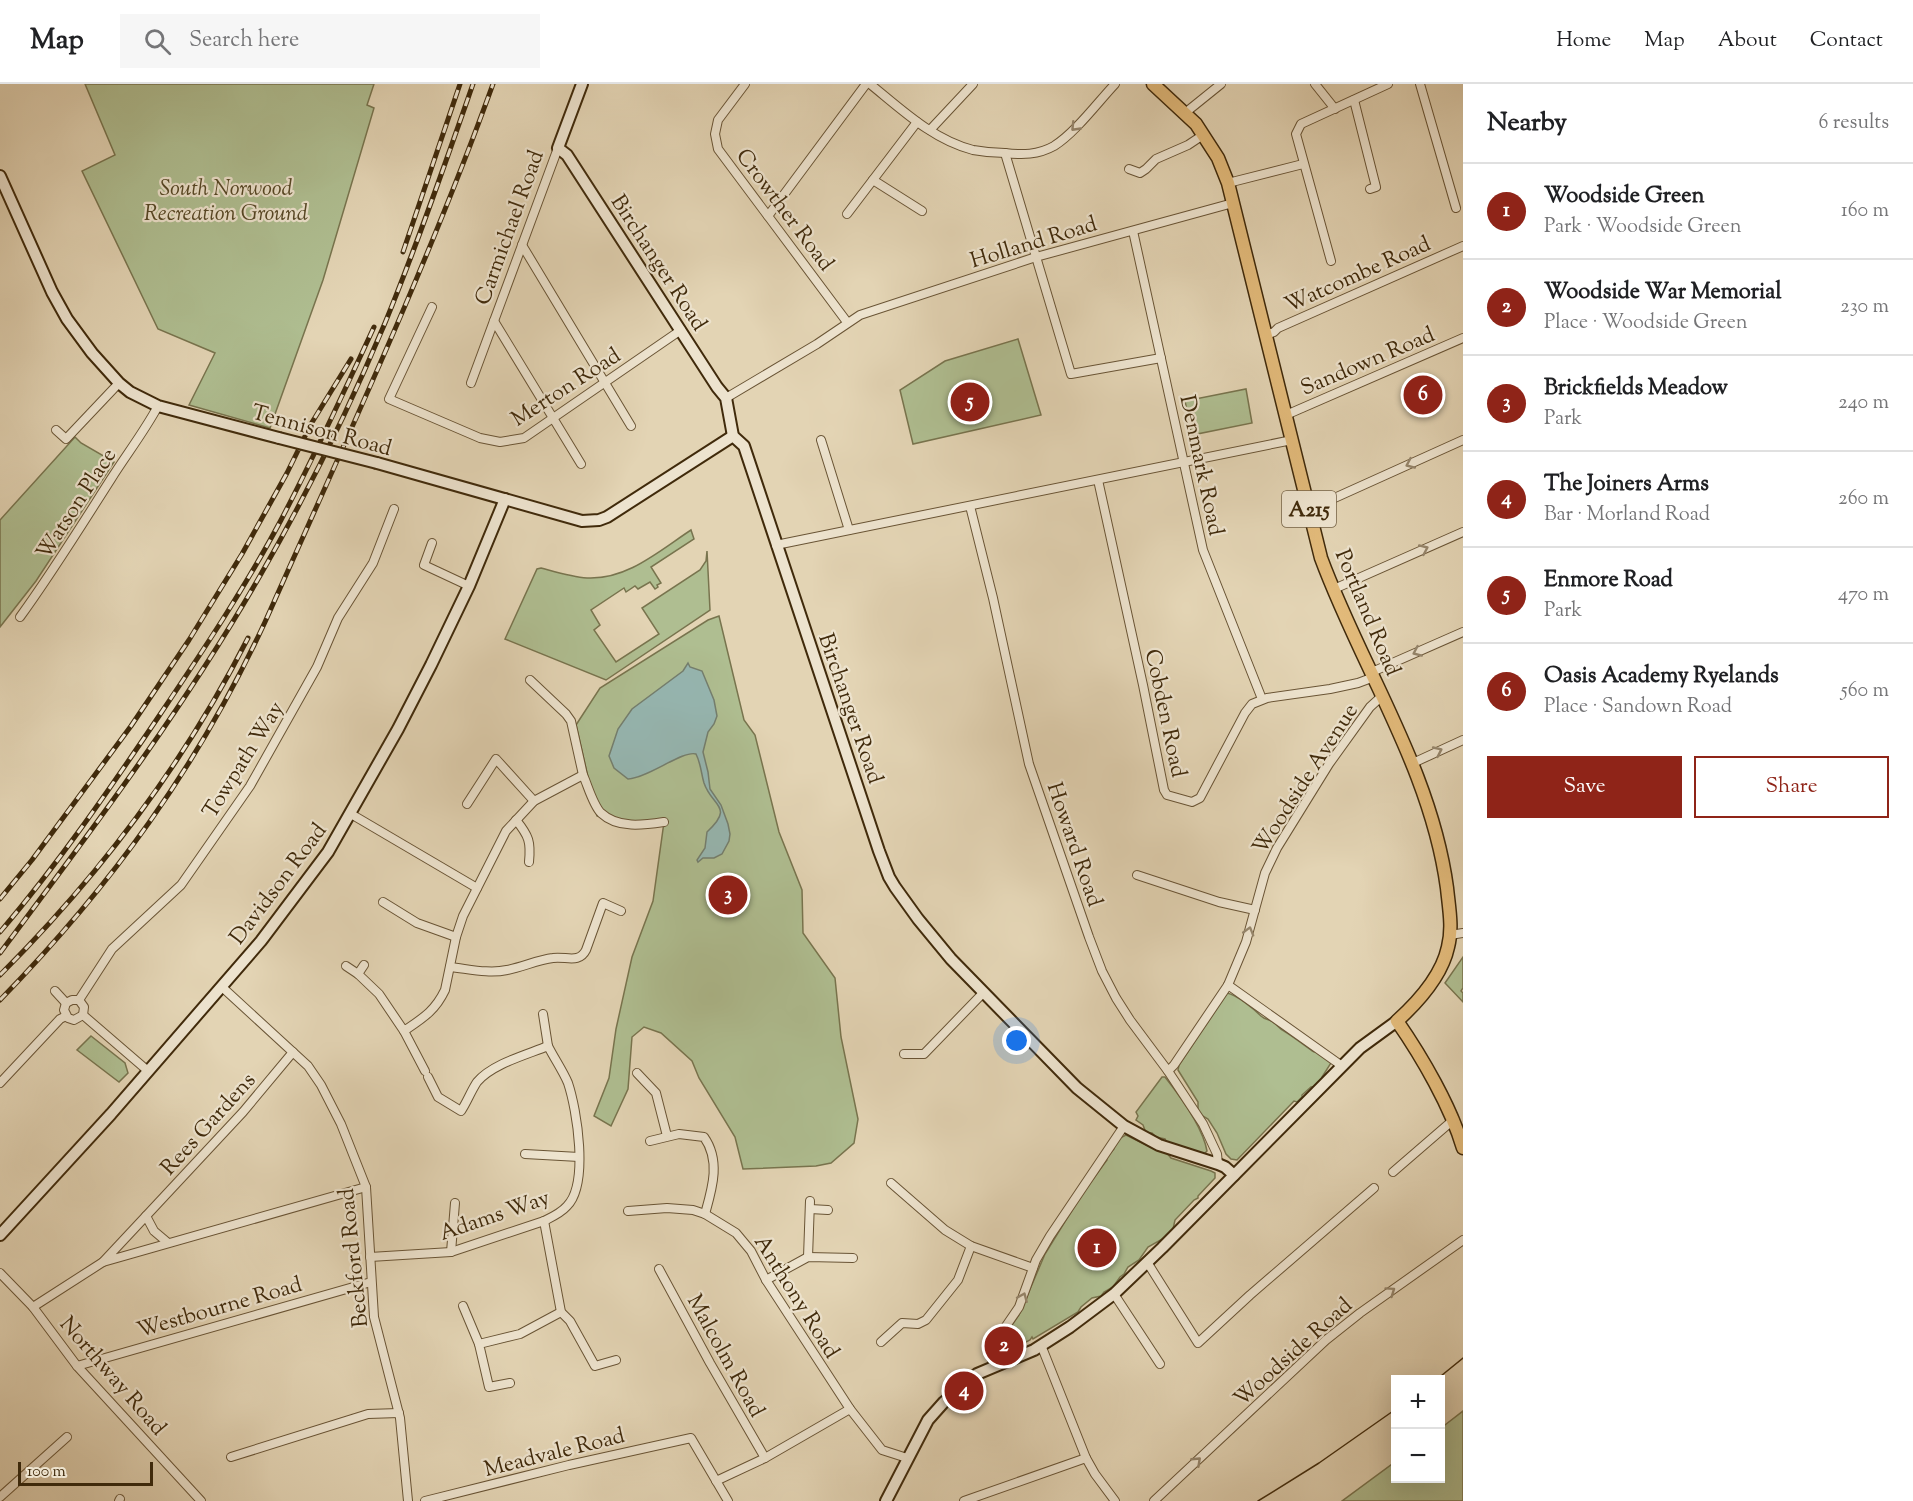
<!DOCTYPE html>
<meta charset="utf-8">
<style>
:root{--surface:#fff;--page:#f6f6f6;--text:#202124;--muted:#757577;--line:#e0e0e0;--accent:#8f2418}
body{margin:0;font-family:"Sorts Mill Goudy",serif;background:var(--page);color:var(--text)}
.controls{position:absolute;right:18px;bottom:18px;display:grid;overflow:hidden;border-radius:0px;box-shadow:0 6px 24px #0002}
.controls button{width:54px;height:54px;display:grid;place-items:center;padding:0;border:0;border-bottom:2px solid var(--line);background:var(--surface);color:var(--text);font:30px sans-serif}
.scale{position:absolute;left:18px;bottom:15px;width:135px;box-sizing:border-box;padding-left:6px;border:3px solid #402a0b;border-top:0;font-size:16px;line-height:21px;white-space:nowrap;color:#402a0b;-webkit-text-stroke:4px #ede3ce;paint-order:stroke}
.you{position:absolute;left:1017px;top:957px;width:21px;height:21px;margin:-15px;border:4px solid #fff;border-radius:50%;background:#1a73e8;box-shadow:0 0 0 9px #1a73e833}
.badge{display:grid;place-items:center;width:39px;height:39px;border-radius:50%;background:var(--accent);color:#fff;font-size:20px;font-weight:700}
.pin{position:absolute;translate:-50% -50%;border:3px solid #fff;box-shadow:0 2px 6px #0006}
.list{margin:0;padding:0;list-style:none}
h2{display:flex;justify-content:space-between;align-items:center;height:78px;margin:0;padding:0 24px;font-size:26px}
h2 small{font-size:20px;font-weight:400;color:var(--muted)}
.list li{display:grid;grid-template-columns:39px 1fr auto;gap:18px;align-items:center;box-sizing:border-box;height:96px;padding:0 24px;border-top:2px solid var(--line)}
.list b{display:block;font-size:22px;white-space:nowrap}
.list p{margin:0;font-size:20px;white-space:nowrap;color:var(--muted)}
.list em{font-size:20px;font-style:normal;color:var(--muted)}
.actions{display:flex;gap:12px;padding:18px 24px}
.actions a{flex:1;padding:14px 0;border:2px solid var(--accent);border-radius:0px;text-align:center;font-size:21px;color:var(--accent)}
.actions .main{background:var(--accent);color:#fff}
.icon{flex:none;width:33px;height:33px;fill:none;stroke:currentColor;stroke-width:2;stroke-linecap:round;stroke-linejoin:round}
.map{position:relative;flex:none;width:1463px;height:1417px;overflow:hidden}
header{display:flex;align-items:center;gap:36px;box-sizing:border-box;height:84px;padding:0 30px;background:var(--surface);border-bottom:2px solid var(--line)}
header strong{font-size:28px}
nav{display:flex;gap:33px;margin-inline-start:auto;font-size:21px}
.search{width:420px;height:54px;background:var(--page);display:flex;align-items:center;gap:15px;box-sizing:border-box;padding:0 21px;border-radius:0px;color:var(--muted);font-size:22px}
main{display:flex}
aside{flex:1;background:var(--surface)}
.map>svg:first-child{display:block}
.green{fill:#afbe91;stroke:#78744e;stroke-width:1.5}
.water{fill:#96b7b2;stroke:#747f6f;stroke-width:1.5}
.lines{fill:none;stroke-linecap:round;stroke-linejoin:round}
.street-casing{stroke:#695435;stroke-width:10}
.secondary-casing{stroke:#402a0b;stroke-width:14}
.primary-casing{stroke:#402a0b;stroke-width:15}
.street{stroke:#ede3ce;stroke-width:8}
.secondary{stroke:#ede3ce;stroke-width:10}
.primary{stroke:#e2ba7a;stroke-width:12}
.tram{stroke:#402a0b;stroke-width:1.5}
.rail-casing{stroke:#402a0b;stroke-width:5}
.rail{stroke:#ede3ce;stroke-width:3;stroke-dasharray:9;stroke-linecap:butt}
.secondary-bridge-casing{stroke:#402a0b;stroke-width:14;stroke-linecap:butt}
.secondary-bridge{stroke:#ede3ce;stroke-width:10}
.oneway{stroke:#96866c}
.labels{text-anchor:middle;stroke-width:4.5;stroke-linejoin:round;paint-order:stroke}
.shield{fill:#ede3ce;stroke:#746246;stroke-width:1.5}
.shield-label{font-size:21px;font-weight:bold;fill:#402a0b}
.park-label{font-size:22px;font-style:italic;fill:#564826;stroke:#ede3ce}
.street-label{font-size:22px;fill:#402a0b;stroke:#ede3ce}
</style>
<header>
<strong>Map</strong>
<div class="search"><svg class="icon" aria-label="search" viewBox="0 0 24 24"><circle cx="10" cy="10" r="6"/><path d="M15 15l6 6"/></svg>Search here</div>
<nav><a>Home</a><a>Map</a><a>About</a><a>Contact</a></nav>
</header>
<main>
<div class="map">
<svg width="1463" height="1417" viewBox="0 0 1463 1417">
<rect width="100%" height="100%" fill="#e3d4b4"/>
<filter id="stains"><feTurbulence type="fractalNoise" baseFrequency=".00333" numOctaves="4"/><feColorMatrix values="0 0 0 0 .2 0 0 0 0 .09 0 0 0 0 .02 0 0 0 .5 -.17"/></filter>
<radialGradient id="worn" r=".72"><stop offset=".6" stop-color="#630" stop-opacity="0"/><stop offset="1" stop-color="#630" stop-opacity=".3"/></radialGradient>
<g class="green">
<polygon points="85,0 374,0 367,21 374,24 323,196 270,344 189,321 215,269 158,245 82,87 115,71"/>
<polygon points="1018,255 1041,331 913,360 900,306 945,277"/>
<polygon points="1246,305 1252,339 1192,351 1185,317"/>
<polygon points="75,353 81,359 114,378 36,497 0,543 0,436"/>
<path d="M691 446 694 455 651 483 661 499 657 501 658 503 655 505 650 498 638 505 635 502 626 508 624 504 591 526 600 541 594 546 616 578 659 550 642 524 700 486 706 477 707 467 710 526 606 596 505 555 537 485 541 484C556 488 572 493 587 494 627 496 659 467 691 446Z"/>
<polygon points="719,532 744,636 755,651 779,748 802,806 803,849 835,894 841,953 858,1035 854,1059 831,1079 816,1082 743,1085 735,1053 699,994 692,977 661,949 644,943 632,953 628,1005 611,1042 594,1032 609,994 616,945 632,873 653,817 664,738 625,739 597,732 576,641 600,604 708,536"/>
<polygon points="1463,873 1463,904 1461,907 1463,909 1463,918 1445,899"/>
<path d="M1227 909C1237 911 1254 925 1261 932 1265 936 1269 935 1273 938 1278 941 1279 945 1284 947 1294 953 1304 961 1314 968L1316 967 1331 979 1322 993V997L1318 999V1002L1311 1003 1302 1011V1013L1297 1018 1294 1017 1237 1076 1231 1075 1226 1070 1217 1049 1208 1035 1201 1031 1198 1027V1018L1178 986 1179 981Z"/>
<polygon points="91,952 125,979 128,989 119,998 77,966"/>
<path d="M1162 993H1165C1180 1012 1203 1044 1207 1067L1204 1070 1168 1061 1165 1055 1156 1053 1152 1049H1146L1143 1041 1136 1036 1138 1032 1136 1028Z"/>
<polygon points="1126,1051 1152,1064 1155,1063 1166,1068 1171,1074 1211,1087 1215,1089 1215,1094 1198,1112 1198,1114 1194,1116 1175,1136 1173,1145 1166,1153 1148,1163 1139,1176 1128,1183 1124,1190 1120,1193 1113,1203 1104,1208 1101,1212 1092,1214 1081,1223 1078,1228 1033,1255 1032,1253 1030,1256 1003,1270 998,1269 997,1262 1019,1231 1045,1170 1082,1110 1107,1076 1106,1074 1114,1065 1116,1056"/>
<polygon points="1463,1327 1463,1417 1342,1417 1395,1378 1396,1394 1440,1394 1441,1344"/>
</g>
<path class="water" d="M688 579 690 583 702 587 714 616 717 632 714 640 708 648 703 668 708 688 710 705 721 721 728 740 730 750 729 757 722 770 714 774H703L698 778 697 776 705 764 707 748C735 722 712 723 704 699 701 689 701 680 696 670 683 666 648 694 628 695L614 684 609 672 618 645 632 625 683 587Z"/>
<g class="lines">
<g class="street-casing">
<g id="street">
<polyline points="745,0 718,36 715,50 718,65 847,238"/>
<path d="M870 0C901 25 933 56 973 66 984 68 995 69 1005 69 1022 71 1038 71 1054 62 1075 49 1098 18 1115 0"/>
<polyline points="1315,0 1335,25"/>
<polyline points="1420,0 1456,124"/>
<polyline points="1354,16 1376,103 1370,105"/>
<polyline points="1185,29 1221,0"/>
<polyline points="930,46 973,0"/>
<polyline points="1005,69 1071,290 1161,274"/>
<polyline points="1129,85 1140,89 1146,85 1156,75 1188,61 1203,51"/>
<polyline points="873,96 922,127"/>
<polyline points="1228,99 1303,80"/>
<polyline points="847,130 917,38"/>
<polyline points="768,132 866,0"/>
<polyline points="1133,147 1203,466 1262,615"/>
<polyline points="522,161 631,342"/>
<polyline points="1331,177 1296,50 1301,40 1388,0"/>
<polyline points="432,223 389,315 480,354 500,358 524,354 681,246"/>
<polyline points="494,237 581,380"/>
<polyline points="1266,251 1274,248 1278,244 1463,162"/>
<polyline points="471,299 558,64"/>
<polyline points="726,314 817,260 860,231 1036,173 1233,119"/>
<polyline points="1286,331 1463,254"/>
<polyline points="56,346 66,355 119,299"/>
<polyline points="821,356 849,446"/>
<polyline points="1098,396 1143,601 1164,706 1167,711 1192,718 1200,714 1245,629 1252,620 1267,614 1330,605 1358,599 1374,593"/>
<polyline points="970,422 993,514 1029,680 1089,853 1102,887 1116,914 1130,936 1168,987 1203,1040 1217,1070 1218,1080"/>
<polyline points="1308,424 1319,421 1463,356"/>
<polyline points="432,459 424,481 469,502"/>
<polyline points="776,461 1292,356"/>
<polyline points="1334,505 1463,448"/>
<path d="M20 533C52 489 81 442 111 395 126 371 144 348 158 322"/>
<polyline points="1372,588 1463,548"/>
<polyline points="530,596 566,630 571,637 583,691"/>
<polyline points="1413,679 1463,656"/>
<polyline points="467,720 496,675 534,717"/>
<polyline points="351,730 477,804"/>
<path d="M516 736C529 752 531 758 529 778"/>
<polyline points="1137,791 1219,818 1255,826"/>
<polyline points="383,818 417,839 456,853"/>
<polyline points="1450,851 1463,849"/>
<path d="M364 881 358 890 379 910 404 947C423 934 435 927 445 906L456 853 463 832 506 747 534 717 583 691C588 702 593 721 601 729 618 745 644 741 664 738"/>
<polyline points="346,882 358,890"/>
<path d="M450 883C469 885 489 890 507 886 523 883 537 876 553 874 566 872 579 880 586 866L603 819 621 827"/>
<polyline points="1228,901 1342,982"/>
<polyline points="222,903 308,982 321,1001 341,1040 366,1103 374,1233 400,1334 408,1417"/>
<polyline points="55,907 66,919"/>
<polyline points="79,916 112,865 181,801 250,702 317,583 338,534 373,479 394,425"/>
<polyline points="66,919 64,926 68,934 74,936 83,931"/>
<polyline points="66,919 72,916 79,916 84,923 83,931"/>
<polyline points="543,930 548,962"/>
<polyline points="83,931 148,987"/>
<polyline points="404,947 425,987"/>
<polyline points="904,970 924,970 984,908"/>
<polyline points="1168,987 1174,981 1228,901 1246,858 1265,789 1277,764 1329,680 1370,623 1382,612"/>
<polyline points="637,989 656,1009 667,1052"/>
<polyline points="0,999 60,935 66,932"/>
<path d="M650 1057 679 1050 704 1053C721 1077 712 1105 705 1130"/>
<polyline points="525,1070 579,1073"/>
<polyline points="1393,1088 1452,1037"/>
<polyline points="891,1099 945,1146 971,1162 1033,1184"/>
<polyline points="810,1125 828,1126"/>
<polyline points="628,1127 667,1124 693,1126 705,1130 736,1149 751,1167 766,1196 850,1325 882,1366 907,1374"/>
<polyline points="146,1132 243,1028 293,968"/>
<polyline points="544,1137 561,1228 570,1237 595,1282 616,1276"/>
<polyline points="167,1158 154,1147 146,1132 103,1178 366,1103"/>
<polyline points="451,1168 455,1119"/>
<path d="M370 1173 451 1168 544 1137C552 1133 561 1129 567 1122 589 1100 577 1026 568 999 563 987 554 974 548 962 526 971 492 980 477 998 471 1007 467 1018 461 1027L438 1013 428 993"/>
<polyline points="808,1173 810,1117"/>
<polyline points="1147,1178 1198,1259 1250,1211 1374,1104"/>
<polyline points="659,1185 710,1279 765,1374"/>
<polyline points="0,1189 33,1223 77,1282 201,1417"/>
<polyline points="766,1196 808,1173 853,1174"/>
<polyline points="1114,1210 1160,1280"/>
<polyline points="463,1222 479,1260"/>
<polyline points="33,1223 103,1178"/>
<polyline points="881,1258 902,1239 918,1240 926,1236 958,1196 971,1162"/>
<polyline points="1041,1261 1086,1374 1095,1390 1115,1417"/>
<polyline points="77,1282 371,1198"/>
<polyline points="994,1282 990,1269 991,1264 1019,1223 1036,1176 1050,1152 1124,1042"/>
<polyline points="510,1299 489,1303 479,1260 520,1250 561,1228"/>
<polyline points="231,1373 368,1330 399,1329"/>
<polyline points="716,1397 765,1374 850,1325"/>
<polyline points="0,1413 67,1353"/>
<polyline points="119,1417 120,1415"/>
<polyline points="425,1417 569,1381 691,1354 728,1417"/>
<polyline points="964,1417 1086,1374"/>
<polyline points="1154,1417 1326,1256 1360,1229 1463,1156"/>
</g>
</g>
<g class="secondary-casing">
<g id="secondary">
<polyline points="582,0 558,64 567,71 717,303 726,314 733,352 744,362 879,767 889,793 895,803 918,835 951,875 1077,1004 1124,1042 1159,1061 1218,1080 1225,1083 1234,1091"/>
<polyline points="0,92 52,208 67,235 92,269 119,299 130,308 158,322 279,354"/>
<polyline points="377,379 582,437 599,436 607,433 733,352"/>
<polyline points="0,1151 111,1030 261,857 328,768 398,645 431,581 469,502 505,415"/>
<polyline points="886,1417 928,1336 944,1318 977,1290 1034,1266 1070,1243 1114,1210 1162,1164 1360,964 1397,937"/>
</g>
</g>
<g class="primary-casing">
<path id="primary" d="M1153 0 1196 40 1218 74 1228 99 1321 474C1362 585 1431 685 1447 804 1449 824 1453 844 1448 863 1442 891 1418 918 1397 937 1422 973 1451 1023 1463 1064"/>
</g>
<use href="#street" class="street"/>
<use href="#secondary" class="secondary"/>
<use href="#primary" class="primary"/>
<g class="tram">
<polyline points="1436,1296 1463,1274"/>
<polyline points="1258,1417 1319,1379 1396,1325"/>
</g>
<g class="rail-casing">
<g id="rail">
<polyline points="403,168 460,0"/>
<polyline points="0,815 32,776 131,642 189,556 242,470 287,389 311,340 351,275"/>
<path d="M0 848C58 780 109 706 159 632 202 568 245 504 281 436 314 373 344 308 374 243"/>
<path d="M0 869C91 747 185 623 261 490 307 410 349 325 385 239 417 161 445 80 473 0"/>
<path d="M0 891C98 793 185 678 248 554"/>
<path d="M0 916C111 802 198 683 265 538 344 360 427 183 493 0"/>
</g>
</g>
<use href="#rail" class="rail"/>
<g class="secondary-bridge-casing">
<polyline id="secondary-bridge" points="279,354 377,379"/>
</g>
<use href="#secondary-bridge" class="secondary-bridge"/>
</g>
<defs><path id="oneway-chevron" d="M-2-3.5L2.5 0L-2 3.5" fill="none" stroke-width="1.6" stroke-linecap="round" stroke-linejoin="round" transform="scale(1.5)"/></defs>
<g class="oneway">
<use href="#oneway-chevron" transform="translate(1075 43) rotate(134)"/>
<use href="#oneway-chevron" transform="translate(1410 380) rotate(156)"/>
<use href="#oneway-chevron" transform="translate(1424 465) rotate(-24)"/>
<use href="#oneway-chevron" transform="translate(1417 568) rotate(156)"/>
<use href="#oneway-chevron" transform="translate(1438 667) rotate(-25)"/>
<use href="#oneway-chevron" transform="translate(1249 847) rotate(-74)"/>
<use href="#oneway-chevron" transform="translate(1391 1207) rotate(-35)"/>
<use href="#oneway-chevron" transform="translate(1023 1213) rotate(-67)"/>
<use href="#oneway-chevron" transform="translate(1197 1377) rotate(-43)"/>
</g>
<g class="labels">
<rect class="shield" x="1282" y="407" width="54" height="36" rx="4.5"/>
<g class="shield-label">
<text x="1309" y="432">A215</text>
</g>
<g class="park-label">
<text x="226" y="111">South Norwood<tspan x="226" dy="25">Recreation Ground</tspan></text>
</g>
<g class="street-label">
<text transform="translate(786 125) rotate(53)" y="8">Crowther Road</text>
<text transform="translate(508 143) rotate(-70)" y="8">Carmichael Road</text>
<text transform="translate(1033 157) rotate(-17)" y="8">Holland Road</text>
<text transform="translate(660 178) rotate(57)" y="8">Birchanger Road</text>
<text transform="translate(1357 189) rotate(-24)" y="8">Watcombe Road</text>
<text transform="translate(1367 276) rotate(-23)" y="8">Sandown Road</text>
<text transform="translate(565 302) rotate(-33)" y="8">Merton Road</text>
<text transform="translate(322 345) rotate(15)" y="8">Tennison Road</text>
<text transform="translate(1203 381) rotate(78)" y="8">Denmark Road</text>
<text transform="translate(75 419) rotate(-57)" y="8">Watson Place</text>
<text transform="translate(1369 528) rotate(67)" y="8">Portland Road</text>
<text transform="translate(852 624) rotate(71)" y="8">Birchanger Road</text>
<text transform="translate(1167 629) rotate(78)" y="8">Cobden Road</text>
<text transform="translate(242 675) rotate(-58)" y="8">Towpath Way</text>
<text transform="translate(1304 694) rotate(-57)" y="8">Woodside Avenue</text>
<text transform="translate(1076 760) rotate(71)" y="8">Howard Road</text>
<text transform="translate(277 799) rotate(-53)" y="8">Davidson Road</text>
<text transform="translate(207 1039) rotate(-48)" y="8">Rees Gardens</text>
<text transform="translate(494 1130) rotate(-19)" y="8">Adams Way</text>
<text transform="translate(352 1174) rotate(-96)" y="8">Beckford Road</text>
<text transform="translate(798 1212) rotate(58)" y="8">Anthony Road</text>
<text transform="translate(219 1222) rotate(-16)" y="8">Westbourne Road</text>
<text transform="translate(1292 1267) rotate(-42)" y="8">Woodside Road</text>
<text transform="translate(727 1271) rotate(61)" y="8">Malcolm Road</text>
<text transform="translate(114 1291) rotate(49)" y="8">Northway Road</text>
<text transform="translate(554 1367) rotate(-14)" y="8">Meadvale Road</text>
</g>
</g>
<rect width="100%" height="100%" filter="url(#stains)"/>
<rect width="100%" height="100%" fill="url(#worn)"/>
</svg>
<div class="controls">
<button>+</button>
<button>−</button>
</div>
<div class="scale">100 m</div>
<div class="you"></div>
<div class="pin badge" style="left:1097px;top:1164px">1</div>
<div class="pin badge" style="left:1004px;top:1262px">2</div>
<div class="pin badge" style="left:728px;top:811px">3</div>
<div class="pin badge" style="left:964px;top:1307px">4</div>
<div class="pin badge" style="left:970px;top:318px">5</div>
<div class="pin badge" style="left:1423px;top:311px">6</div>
</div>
<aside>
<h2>Nearby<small>6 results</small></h2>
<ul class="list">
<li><span class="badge">1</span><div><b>Woodside Green</b><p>Park · Woodside Green</p></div><em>160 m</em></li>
<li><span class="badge">2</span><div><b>Woodside War Memorial</b><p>Place · Woodside Green</p></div><em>230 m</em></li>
<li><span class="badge">3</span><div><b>Brickfields Meadow</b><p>Park</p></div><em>240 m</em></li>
<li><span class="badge">4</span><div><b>The Joiners Arms</b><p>Bar · Morland Road</p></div><em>260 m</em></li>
<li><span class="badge">5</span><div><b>Enmore Road</b><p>Park</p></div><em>470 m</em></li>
<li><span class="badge">6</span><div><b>Oasis Academy Ryelands</b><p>Place · Sandown Road</p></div><em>560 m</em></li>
</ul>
<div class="actions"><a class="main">Save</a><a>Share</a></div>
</aside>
</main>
